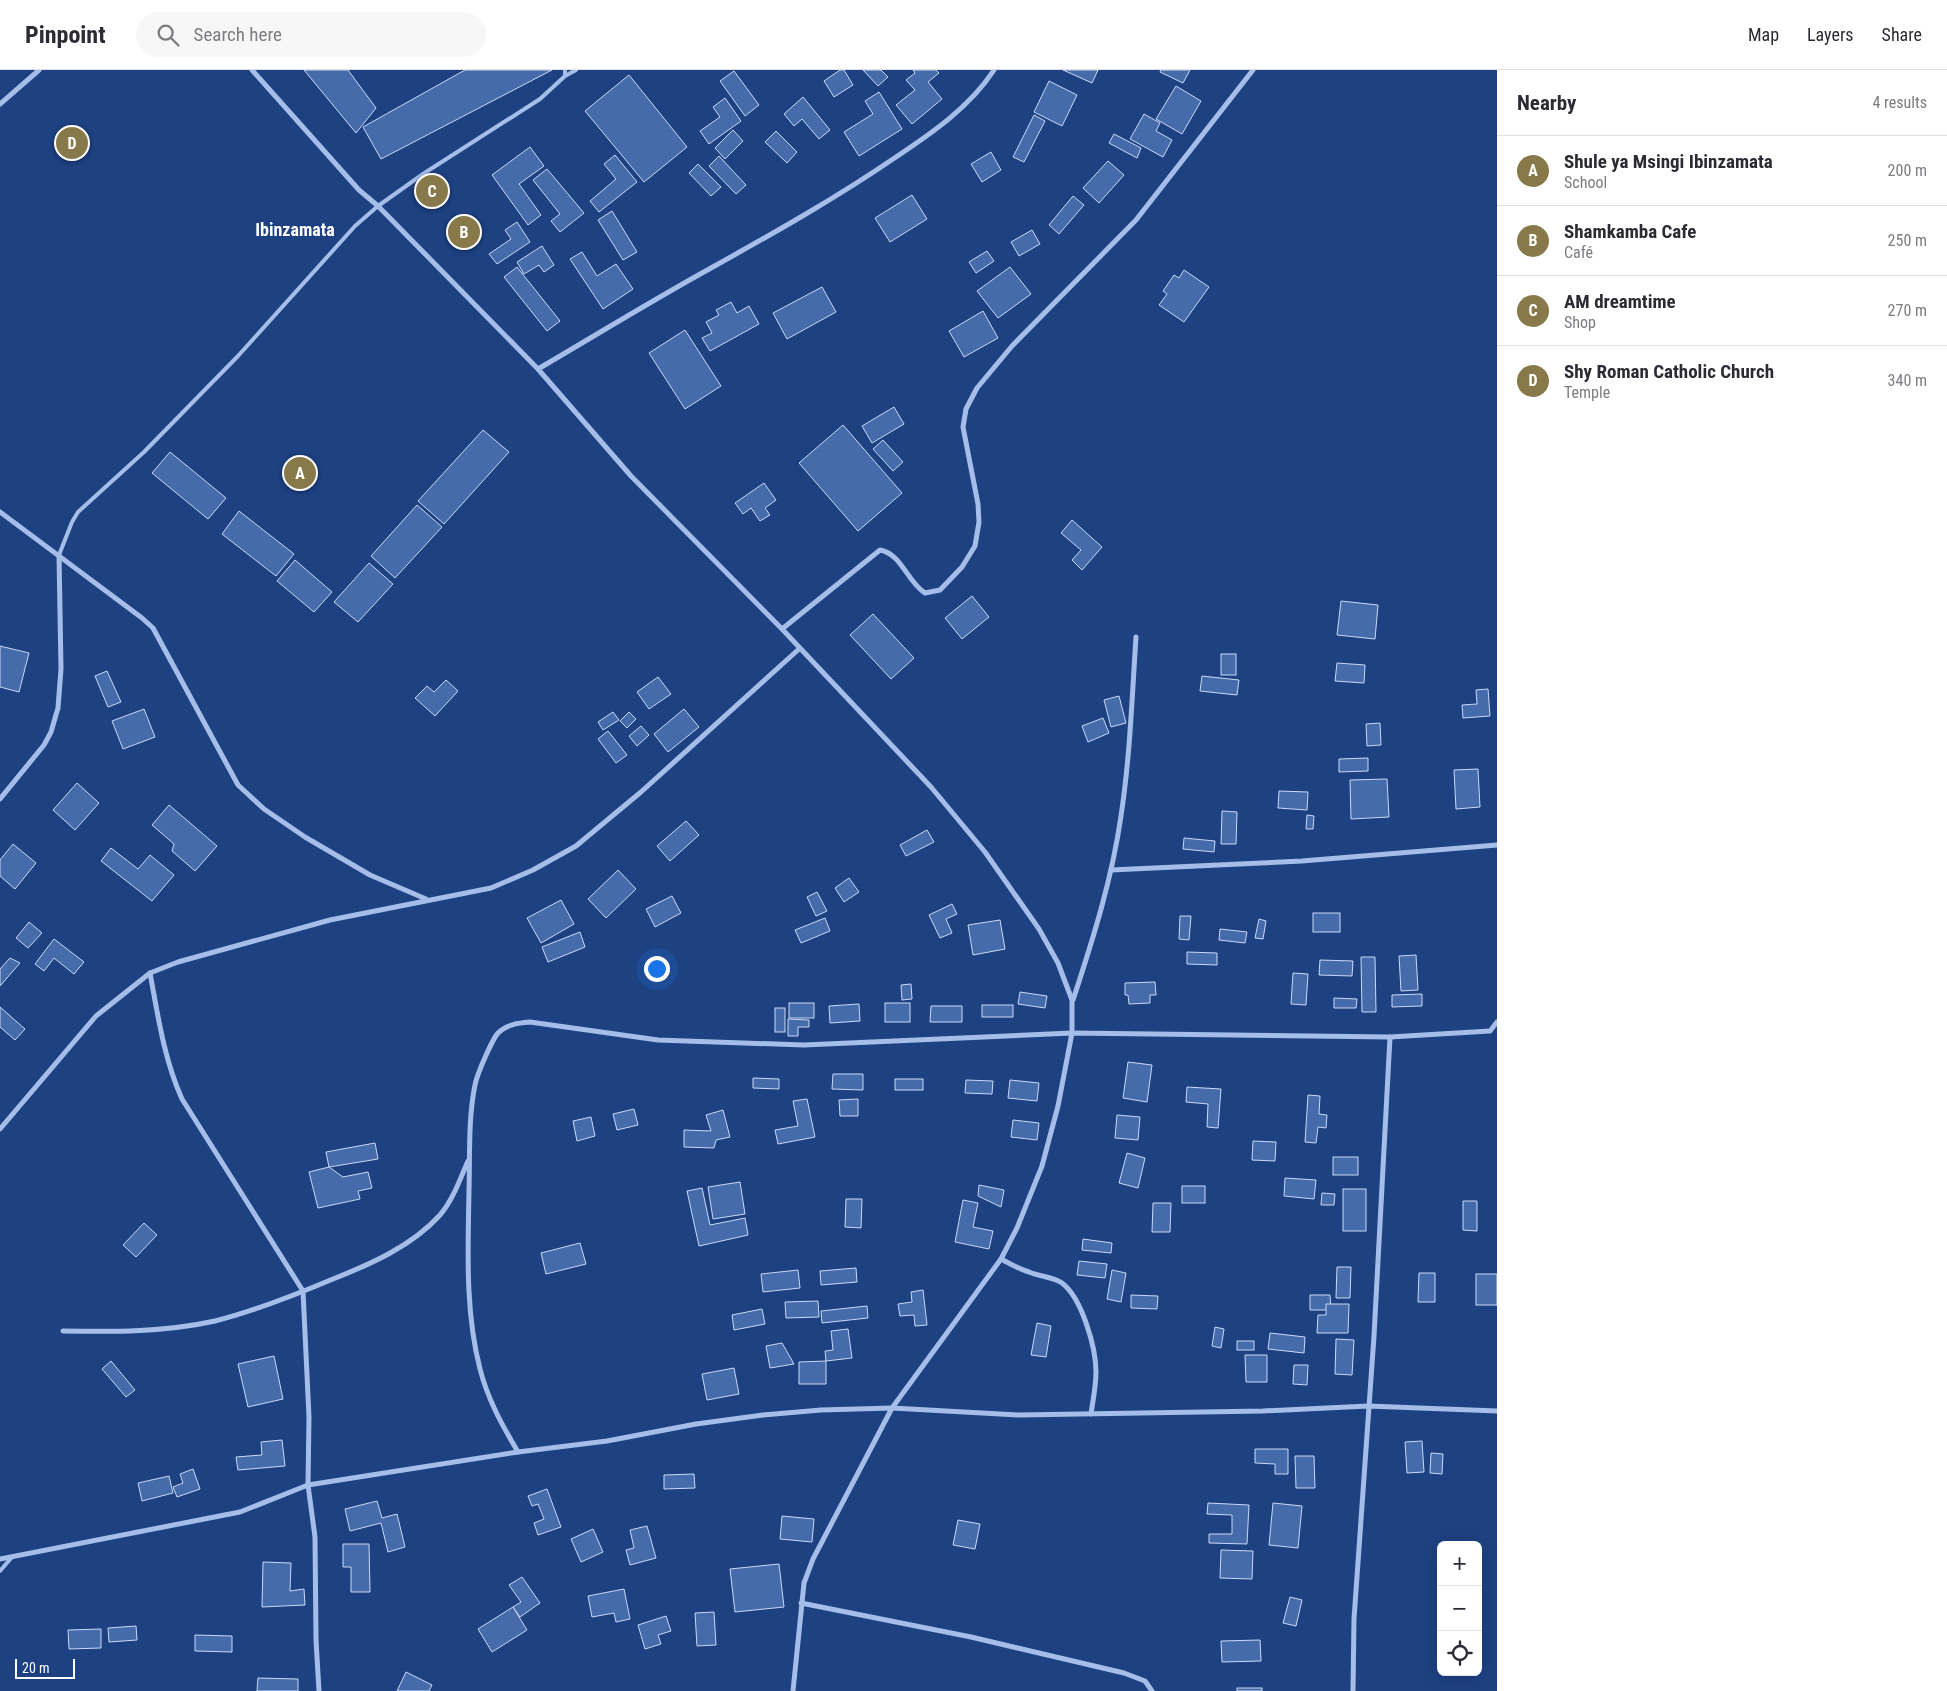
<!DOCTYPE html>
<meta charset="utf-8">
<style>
:root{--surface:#fff;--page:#f7f7f7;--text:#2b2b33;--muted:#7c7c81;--line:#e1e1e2;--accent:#877949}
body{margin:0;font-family:"Roboto Condensed",sans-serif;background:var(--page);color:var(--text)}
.controls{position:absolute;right:15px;bottom:15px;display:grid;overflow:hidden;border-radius:8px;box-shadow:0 5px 20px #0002}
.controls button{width:45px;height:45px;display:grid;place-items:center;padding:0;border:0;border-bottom:1px solid var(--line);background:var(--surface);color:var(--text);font:25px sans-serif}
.scale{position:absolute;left:15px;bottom:12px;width:60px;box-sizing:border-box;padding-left:5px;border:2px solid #fff;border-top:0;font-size:14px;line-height:18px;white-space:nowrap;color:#fff;-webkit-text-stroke:4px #1e4182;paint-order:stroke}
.you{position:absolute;left:656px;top:898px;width:18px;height:18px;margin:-12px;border:4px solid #fff;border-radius:50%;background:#1a73e8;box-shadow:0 0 0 8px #1a73e833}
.badge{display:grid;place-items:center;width:32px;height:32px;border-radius:50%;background:var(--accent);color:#fff;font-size:16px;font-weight:700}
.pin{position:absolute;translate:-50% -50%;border:2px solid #fff;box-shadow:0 1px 5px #0006}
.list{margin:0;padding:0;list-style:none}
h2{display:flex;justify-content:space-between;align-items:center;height:65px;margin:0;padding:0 20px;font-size:21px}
h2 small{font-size:16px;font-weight:400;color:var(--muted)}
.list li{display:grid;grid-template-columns:32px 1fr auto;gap:15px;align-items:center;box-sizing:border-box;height:70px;padding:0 20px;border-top:1px solid var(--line)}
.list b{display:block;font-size:19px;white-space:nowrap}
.list p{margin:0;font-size:16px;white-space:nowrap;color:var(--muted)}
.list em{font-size:16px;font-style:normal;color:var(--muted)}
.icon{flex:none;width:28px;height:28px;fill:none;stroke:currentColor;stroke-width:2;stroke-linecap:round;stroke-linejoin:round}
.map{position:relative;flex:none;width:1497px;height:1621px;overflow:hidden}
header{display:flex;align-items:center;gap:30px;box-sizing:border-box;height:70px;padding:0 25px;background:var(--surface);border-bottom:1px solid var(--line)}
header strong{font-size:24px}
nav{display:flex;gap:28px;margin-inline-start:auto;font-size:18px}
.search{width:350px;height:45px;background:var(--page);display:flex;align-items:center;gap:12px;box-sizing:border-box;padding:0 18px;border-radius:28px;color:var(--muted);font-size:19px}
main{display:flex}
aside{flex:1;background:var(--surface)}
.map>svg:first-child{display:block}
.building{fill:#466bab;stroke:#c8daf7}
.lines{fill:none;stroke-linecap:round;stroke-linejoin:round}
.service{stroke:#a4bee9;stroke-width:4}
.minor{stroke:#a4bee9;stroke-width:5}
.labels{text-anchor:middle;stroke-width:4;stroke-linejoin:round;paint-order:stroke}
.quarter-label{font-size:18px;font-weight:bold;fill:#fff;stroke:#1e4182}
</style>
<header>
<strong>Pinpoint</strong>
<div class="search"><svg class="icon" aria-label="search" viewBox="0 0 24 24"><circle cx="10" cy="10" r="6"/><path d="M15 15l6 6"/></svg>Search here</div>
<nav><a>Map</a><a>Layers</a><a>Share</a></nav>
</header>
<main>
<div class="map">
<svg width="1497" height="1621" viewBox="0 0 1497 1621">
<rect width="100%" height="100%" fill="#1e4182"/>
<g class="building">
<polygon points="304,0 348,0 376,38 356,63"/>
<polygon points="465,0 552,0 381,89 363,57"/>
<polygon points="840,0 844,0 853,15 834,27 824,11"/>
<polygon points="863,0 881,0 888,7 878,16"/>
<polygon points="913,0 936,0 939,3 928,12 942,29 912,54 896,35 915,20 906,10 915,3"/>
<polygon points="1063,0 1098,0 1092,13"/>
<polygon points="1161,0 1190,0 1183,13 1160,2"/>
<polygon points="734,1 759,35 745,46 720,11"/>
<polygon points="629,5 687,77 644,112 585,41"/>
<polygon points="1049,11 1077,25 1062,56 1034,42"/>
<polygon points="1176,16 1201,31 1182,64 1156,49"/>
<polygon points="879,22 902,59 859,86 844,62 873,44 865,31"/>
<polygon points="803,27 830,60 819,69 802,49 794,56 784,44"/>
<polygon points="725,28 741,51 709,74 700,61 720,47 713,37"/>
<polygon points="1144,44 1160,53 1156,61 1172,70 1163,87 1130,69"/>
<polygon points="1034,45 1045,51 1024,92 1013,87"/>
<polygon points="733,60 743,71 725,89 715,78"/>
<polygon points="776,61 797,82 787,93 765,72"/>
<polygon points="1114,64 1141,78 1137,88 1109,73"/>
<polygon points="530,77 544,96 519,114 541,145 528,155 492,105"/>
<polygon points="991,82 1001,100 982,112 971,94"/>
<polygon points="615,85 637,112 599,142 590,131 616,109 604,94"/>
<polygon points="719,86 746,115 736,124 709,96"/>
<polygon points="1108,91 1124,105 1099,133 1083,118"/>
<polygon points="698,94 721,117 711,126 689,103"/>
<polygon points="547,99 584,143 560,162 551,151 560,144 533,110"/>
<polygon points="912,125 927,149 890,172 875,148"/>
<polygon points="1073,126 1084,135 1059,164 1049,155"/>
<polygon points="612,141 637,182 623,190 598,150"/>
<polygon points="517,152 530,172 497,194 489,184 511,169 505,160"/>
<polygon points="1032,160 1040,174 1019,186 1011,172"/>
<polygon points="542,176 554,195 544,202 539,195 524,204 517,192"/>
<polygon points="987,181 994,191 976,203 969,192"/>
<polygon points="582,182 597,206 616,194 633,219 603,239 570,189"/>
<polygon points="517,197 560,251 547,261 504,207"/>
<polygon points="1010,197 1031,224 998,248 977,221"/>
<polygon points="1184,200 1209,217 1184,252 1159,235 1167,224 1163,221 1174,205 1179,208"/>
<polygon points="822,217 836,242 787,269 773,243"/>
<polygon points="731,232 737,243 749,236 759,254 710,281 702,268 712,263 706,252 719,245 716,240"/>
<polygon points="983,241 998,268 964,287 949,261"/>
<polygon points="685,260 721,316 685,339 649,283"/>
<polygon points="894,337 904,354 872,373 862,356"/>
<polygon points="843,355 902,423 858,461 799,393"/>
<polygon points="483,360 509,382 444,454 418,431"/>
<polygon points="883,370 903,392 893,401 873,379"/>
<polygon points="170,382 226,428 208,449 152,403"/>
<polygon points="764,413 776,430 765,438 770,445 760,451 751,438 743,444 735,433"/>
<polygon points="417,435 442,457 395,508 371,486"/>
<polygon points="239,441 294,484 276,506 222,464"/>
<polygon points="1072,450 1102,477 1082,500 1072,490 1081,480 1061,463"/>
<polygon points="295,490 332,522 314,542 277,511"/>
<polygon points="369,493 393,514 358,552 334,532"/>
<polygon points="972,526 989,547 962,569 945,548"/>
<polygon points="1341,531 1378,535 1375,569 1337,565"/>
<polygon points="873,544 914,588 891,609 850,565"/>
<polygon points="0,576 29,583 19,622 0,617"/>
<rect x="1221" y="584" width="15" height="21"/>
<polygon points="1337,593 1365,595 1364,613 1335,611"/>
<polygon points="107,601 121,632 108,637 95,606"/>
<polygon points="1202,606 1239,610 1237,625 1200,621"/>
<polygon points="658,607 671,624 649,639 637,622"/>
<polygon points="446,610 458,621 435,646 415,628 427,616 434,622"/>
<polygon points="1488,619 1490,646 1463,648 1462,635 1477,634 1476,620"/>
<polygon points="1119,626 1126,653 1111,657 1104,630"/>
<polygon points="144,639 155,667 123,679 112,651"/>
<polygon points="684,639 699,657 668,682 654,664"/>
<polygon points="613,642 619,650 603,660 598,652"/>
<polygon points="629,642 636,649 627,658 620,651"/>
<polygon points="1103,648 1109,663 1088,672 1082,656"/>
<polygon points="1380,653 1381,675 1367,676 1366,654"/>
<polygon points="641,656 649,665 637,676 629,666"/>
<polygon points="608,661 627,685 616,693 598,669"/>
<polygon points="1368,688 1368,701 1339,702 1339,689"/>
<polygon points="1478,699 1480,737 1456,739 1454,700"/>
<polygon points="1387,709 1389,747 1351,749 1350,710"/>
<polygon points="77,713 99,733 75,760 53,740"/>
<polygon points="1279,721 1308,722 1307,740 1278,738"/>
<polygon points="169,735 217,776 195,801 172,781 174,774 152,755"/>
<polygon points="1222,741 1237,742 1236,774 1221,774"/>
<polygon points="1307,745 1314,746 1313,759 1306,759"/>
<polygon points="686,751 699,765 670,791 657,776"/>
<polygon points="927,760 934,772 906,786 900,775"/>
<polygon points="1184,768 1215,771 1214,782 1183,779"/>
<polygon points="13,774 36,793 15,819 0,806 0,790"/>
<polygon points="111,778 138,799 150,785 174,805 152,831 101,791"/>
<polygon points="618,800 636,819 606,848 588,829"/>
<polygon points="849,808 859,822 844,832 835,818"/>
<polygon points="817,822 827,841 816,846 807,827"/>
<polygon points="672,826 681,843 655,857 646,839"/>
<polygon points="561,830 574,854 541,873 527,848"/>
<polygon points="952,834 957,844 946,849 952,863 940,868 929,845"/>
<rect x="1313" y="843" width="27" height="19"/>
<polygon points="1180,846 1191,846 1189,870 1179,869"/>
<polygon points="825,848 830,861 801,873 795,860"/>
<polygon points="1259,849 1266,851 1263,869 1255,868"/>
<polygon points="1000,850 1005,879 973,885 968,855"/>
<polygon points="29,852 42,863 28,878 16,868"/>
<polygon points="1220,859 1247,862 1245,873 1219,870"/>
<polygon points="580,862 585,877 548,892 542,877"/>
<polygon points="54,869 84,892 74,904 54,888 44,901 35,894"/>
<polygon points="1187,882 1217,883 1217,895 1187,894"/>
<polygon points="1416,885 1418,920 1401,921 1399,886"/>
<polygon points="1361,887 1375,887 1376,942 1362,942"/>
<polygon points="10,888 20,893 0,916 0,899"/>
<polygon points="1320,890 1353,891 1352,906 1319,905"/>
<polygon points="1293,903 1308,904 1306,935 1291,934"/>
<polygon points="1155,912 1156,925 1150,925 1150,933 1129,934 1128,925 1125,925 1125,913"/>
<polygon points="911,914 912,929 902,930 901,915"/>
<polygon points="1020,922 1047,926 1045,938 1018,934"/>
<polygon points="1422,924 1422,936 1392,937 1392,925"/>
<polygon points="1334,928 1357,929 1356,938 1334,938"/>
<rect x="789" y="933" width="25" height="15"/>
<rect x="885" y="933" width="25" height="19"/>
<polygon points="859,934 860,951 830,953 829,936"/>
<rect x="982" y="935" width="31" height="12"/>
<polygon points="931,936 962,936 962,952 930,952"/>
<polygon points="0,937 25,959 15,970 0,957"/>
<rect x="775" y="938" width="10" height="24"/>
<polygon points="788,949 809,950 809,957 798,957 798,966 788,966"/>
<polygon points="1128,992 1152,995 1147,1032 1123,1028"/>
<polygon points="833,1004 863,1004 863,1020 832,1019"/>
<polygon points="753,1008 779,1009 779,1019 753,1018"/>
<rect x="895" y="1009" width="28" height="11"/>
<polygon points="966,1010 993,1011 992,1024 965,1023"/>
<polygon points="1010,1010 1039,1013 1037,1031 1008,1028"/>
<polygon points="1187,1017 1221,1019 1218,1058 1207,1057 1208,1034 1186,1032"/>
<polygon points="1308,1025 1320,1026 1319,1044 1327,1045 1326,1058 1318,1057 1316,1073 1305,1072"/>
<polygon points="807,1029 815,1067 778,1074 775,1060 798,1056 793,1031"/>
<polygon points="858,1029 858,1046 840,1046 839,1030"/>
<polygon points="634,1039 638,1055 617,1060 613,1044"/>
<polygon points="723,1040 730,1067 716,1070 714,1078 684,1077 684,1060 711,1061 706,1045"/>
<polygon points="1117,1045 1140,1047 1138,1070 1115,1068"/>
<polygon points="591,1047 595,1066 577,1071 573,1051"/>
<polygon points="1013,1050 1039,1053 1037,1070 1011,1067"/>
<polygon points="1253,1071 1276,1072 1275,1091 1252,1090"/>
<polygon points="375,1073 378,1089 329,1097 326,1082"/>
<polygon points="1127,1083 1145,1088 1138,1118 1119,1113"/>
<rect x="1333" y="1087" width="25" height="18"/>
<polygon points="329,1097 343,1107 368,1102 372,1118 358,1121 360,1129 318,1138 309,1102"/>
<polygon points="1285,1108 1316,1110 1314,1129 1284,1126"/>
<polygon points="740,1112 745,1144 713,1149 708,1117"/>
<polygon points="979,1115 1004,1120 1001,1137 978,1126"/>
<rect x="1182" y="1116" width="23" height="17"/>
<polygon points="702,1118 710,1155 745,1148 748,1165 699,1176 687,1121"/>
<rect x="1343" y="1119" width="23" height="42"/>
<polygon points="1322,1123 1335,1124 1334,1135 1321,1135"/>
<polygon points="846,1129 862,1129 861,1158 845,1157"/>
<polygon points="963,1130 978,1133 973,1157 993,1161 989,1179 955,1172"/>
<polygon points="1463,1131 1477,1131 1477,1161 1463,1160"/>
<polygon points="1153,1133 1171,1133 1170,1162 1152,1162"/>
<polygon points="144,1153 157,1165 136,1187 123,1175"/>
<polygon points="1083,1169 1112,1173 1111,1183 1082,1180"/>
<polygon points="580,1173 586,1194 546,1204 541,1183"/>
<polygon points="1079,1191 1107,1194 1105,1208 1077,1205"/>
<polygon points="1337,1197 1351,1197 1350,1228 1336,1228"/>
<polygon points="856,1198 857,1212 821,1215 820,1201"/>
<polygon points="798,1200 800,1218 763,1222 761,1204"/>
<polygon points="1112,1200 1126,1203 1121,1232 1107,1229"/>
<polygon points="1419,1203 1435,1203 1435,1232 1418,1232"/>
<rect x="1476" y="1204" width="21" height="31"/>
<polygon points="923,1220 927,1255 915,1256 914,1245 900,1246 898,1234 912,1232 911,1222"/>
<polygon points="1131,1225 1158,1226 1157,1239 1131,1238"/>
<polygon points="1310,1225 1330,1225 1331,1240 1310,1240"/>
<polygon points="818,1231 819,1247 786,1248 785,1232"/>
<polygon points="1326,1234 1349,1234 1348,1263 1317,1263 1318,1245 1326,1245"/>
<polygon points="867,1236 868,1248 822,1253 821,1241"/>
<polygon points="762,1239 765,1254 734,1260 732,1245"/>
<polygon points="1037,1253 1051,1256 1046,1287 1031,1285"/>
<polygon points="1215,1257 1224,1259 1221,1278 1212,1276"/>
<polygon points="848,1259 852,1288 826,1291 825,1281 833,1280 831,1261"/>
<polygon points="1270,1263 1305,1267 1304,1283 1268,1279"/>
<polygon points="1336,1269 1354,1270 1352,1305 1335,1304"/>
<rect x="1237" y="1271" width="17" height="9"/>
<polygon points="782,1273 794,1294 770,1298 766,1276"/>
<polygon points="1245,1285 1267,1285 1267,1312 1246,1312"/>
<polygon points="274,1286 283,1329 248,1337 238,1294"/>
<polygon points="111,1291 135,1320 126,1327 102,1299"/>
<polygon points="826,1291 826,1314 799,1314 799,1292"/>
<polygon points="1294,1295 1308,1295 1307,1315 1293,1314"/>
<polygon points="734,1298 739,1324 707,1330 702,1304"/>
<polygon points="282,1370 285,1396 238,1400 236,1387 262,1385 261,1372"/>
<polygon points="1422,1371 1424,1402 1407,1403 1405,1372"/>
<polygon points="1255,1379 1288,1379 1288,1404 1275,1404 1275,1394 1255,1393"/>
<polygon points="1431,1383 1443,1384 1442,1404 1430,1403"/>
<polygon points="1295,1386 1314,1386 1315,1418 1296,1418"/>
<polygon points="193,1399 200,1419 177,1427 173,1417 183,1413 180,1404"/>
<polygon points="694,1404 695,1418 664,1419 664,1405"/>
<polygon points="169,1406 173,1423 142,1431 138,1413"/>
<polygon points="547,1419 561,1457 538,1465 534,1453 544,1449 538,1434 532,1436 528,1426"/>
<polygon points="377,1431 382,1448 397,1444 405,1477 388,1482 381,1453 350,1461 345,1439"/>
<polygon points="1208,1433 1249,1435 1247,1474 1209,1473 1209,1464 1232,1464 1232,1445 1207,1444"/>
<polygon points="1273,1433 1302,1436 1298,1478 1269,1475"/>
<polygon points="782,1446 814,1449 812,1472 780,1469"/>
<polygon points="958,1450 980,1454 975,1479 953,1475"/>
<polygon points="647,1456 656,1488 630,1495 626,1480 634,1478 630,1460"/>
<polygon points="593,1459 603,1482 581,1492 571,1469"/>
<polygon points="343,1474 369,1474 370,1522 351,1522 351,1497 343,1497"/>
<polygon points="1221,1480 1253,1481 1252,1509 1220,1508"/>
<polygon points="263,1492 291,1493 290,1521 304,1519 305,1535 262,1537"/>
<polygon points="779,1494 784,1537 735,1542 730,1499"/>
<polygon points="522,1507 540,1533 520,1547 513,1537 521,1532 509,1515"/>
<polygon points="624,1519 630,1549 616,1552 614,1543 592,1547 588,1526"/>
<polygon points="1290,1527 1302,1530 1296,1556 1283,1553"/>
<polygon points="513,1537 527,1560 492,1582 478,1559"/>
<polygon points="714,1542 716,1575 697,1576 695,1543"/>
<polygon points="666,1546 671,1561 658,1565 661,1574 645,1579 638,1555"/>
<polygon points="136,1556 137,1570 109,1572 108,1558"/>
<polygon points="101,1559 101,1578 69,1579 68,1560"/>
<polygon points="195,1565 232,1566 232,1582 195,1581"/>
<polygon points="1260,1570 1261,1591 1222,1592 1221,1571"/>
<polygon points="406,1602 432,1615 429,1621 397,1621"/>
<polygon points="258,1608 298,1609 298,1621 257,1621"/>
<rect x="1237" y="1618" width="25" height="3"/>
</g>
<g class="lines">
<g class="service">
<polyline points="565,6 576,0"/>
<polyline points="59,485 72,452 78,442 144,382 238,286 355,156 378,136 423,104 540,29 565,6 565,0"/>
<polyline points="0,1501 12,1487"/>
</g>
<g class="minor">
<polyline points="252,0 359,120 378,136 538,299 631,406 782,559 931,717 985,782 1039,859 1058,893 1072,930 1072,963 1058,1036 1042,1096 1017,1158 1001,1189 892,1338 813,1489 804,1513 793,1621"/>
<polyline points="0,34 39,0"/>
<path d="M538 299C596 265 653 230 711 198 774 163 836 128 896 87 932 63 970 37 994 0"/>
<polyline points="0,442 142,548 153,558 238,715 264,739 305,767 370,805 426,829"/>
<path d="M782 559 880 480C902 484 907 512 925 523L940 520 962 497 975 476 979 452 978 434 963 357 966 339 977 318 1012 276 1136 150 1253 0"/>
<polyline points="0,729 44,675 51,662 58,638 61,599 59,485"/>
<polyline points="1111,800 1302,791 1497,775"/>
<path d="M150 903C158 946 164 989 182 1029L303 1221 309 1347 308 1415 315 1467 316 1570 319 1621"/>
<path d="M1073 930C1093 869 1112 809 1121 746 1130 687 1132 627 1136 567"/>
<polyline points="0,1059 96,946 150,903 178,892 330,850 491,818 533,800 576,776 641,722 799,579"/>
<path d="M1001 1189C1010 1194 1019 1199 1029 1202 1040 1207 1052 1206 1062 1213 1082 1228 1096 1278 1096 1302 1096 1316 1093 1330 1091 1344"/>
<path d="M63 1261C114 1262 165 1262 215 1251 255 1241 295 1225 333 1209 371 1194 412 1176 440 1145 453 1130 460 1109 468 1091"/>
<path d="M518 1382C502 1355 488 1330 480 1299 465 1241 468 1180 469 1121 470 1086 468 1049 475 1015 477 1004 492 970 498 963 507 954 519 953 530 952L658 970 804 975 1072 963 1390 967 1490 961 1497 952"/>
<polyline points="0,1489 240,1442 308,1415 518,1382 607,1371 696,1354 763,1345 821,1340 892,1338 1019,1345 1263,1341 1368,1336 1497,1341"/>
<polyline points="801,1533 971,1567 1124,1603 1145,1611 1152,1621"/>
<polyline points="1353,1621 1354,1549 1374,1266 1390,967"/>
</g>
</g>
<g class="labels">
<g class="quarter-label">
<text x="295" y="166">Ibinzamata</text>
</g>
</g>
</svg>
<div class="controls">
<button>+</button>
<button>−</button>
<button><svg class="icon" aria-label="locate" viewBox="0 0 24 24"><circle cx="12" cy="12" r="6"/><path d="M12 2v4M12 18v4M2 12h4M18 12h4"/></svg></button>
</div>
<div class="scale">20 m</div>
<div class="you"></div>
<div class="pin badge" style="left:300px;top:403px">A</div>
<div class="pin badge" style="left:464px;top:162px">B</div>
<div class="pin badge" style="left:432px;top:121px">C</div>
<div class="pin badge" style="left:72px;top:73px">D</div>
</div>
<aside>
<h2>Nearby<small>4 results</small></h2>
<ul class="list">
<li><span class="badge">A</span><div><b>Shule ya Msingi Ibinzamata</b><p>School</p></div><em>200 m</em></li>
<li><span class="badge">B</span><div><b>Shamkamba Cafe</b><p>Café</p></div><em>250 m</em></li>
<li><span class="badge">C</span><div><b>AM dreamtime</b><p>Shop</p></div><em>270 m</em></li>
<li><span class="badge">D</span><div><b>Shy Roman Catholic Church</b><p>Temple</p></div><em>340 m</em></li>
</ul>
</aside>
</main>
